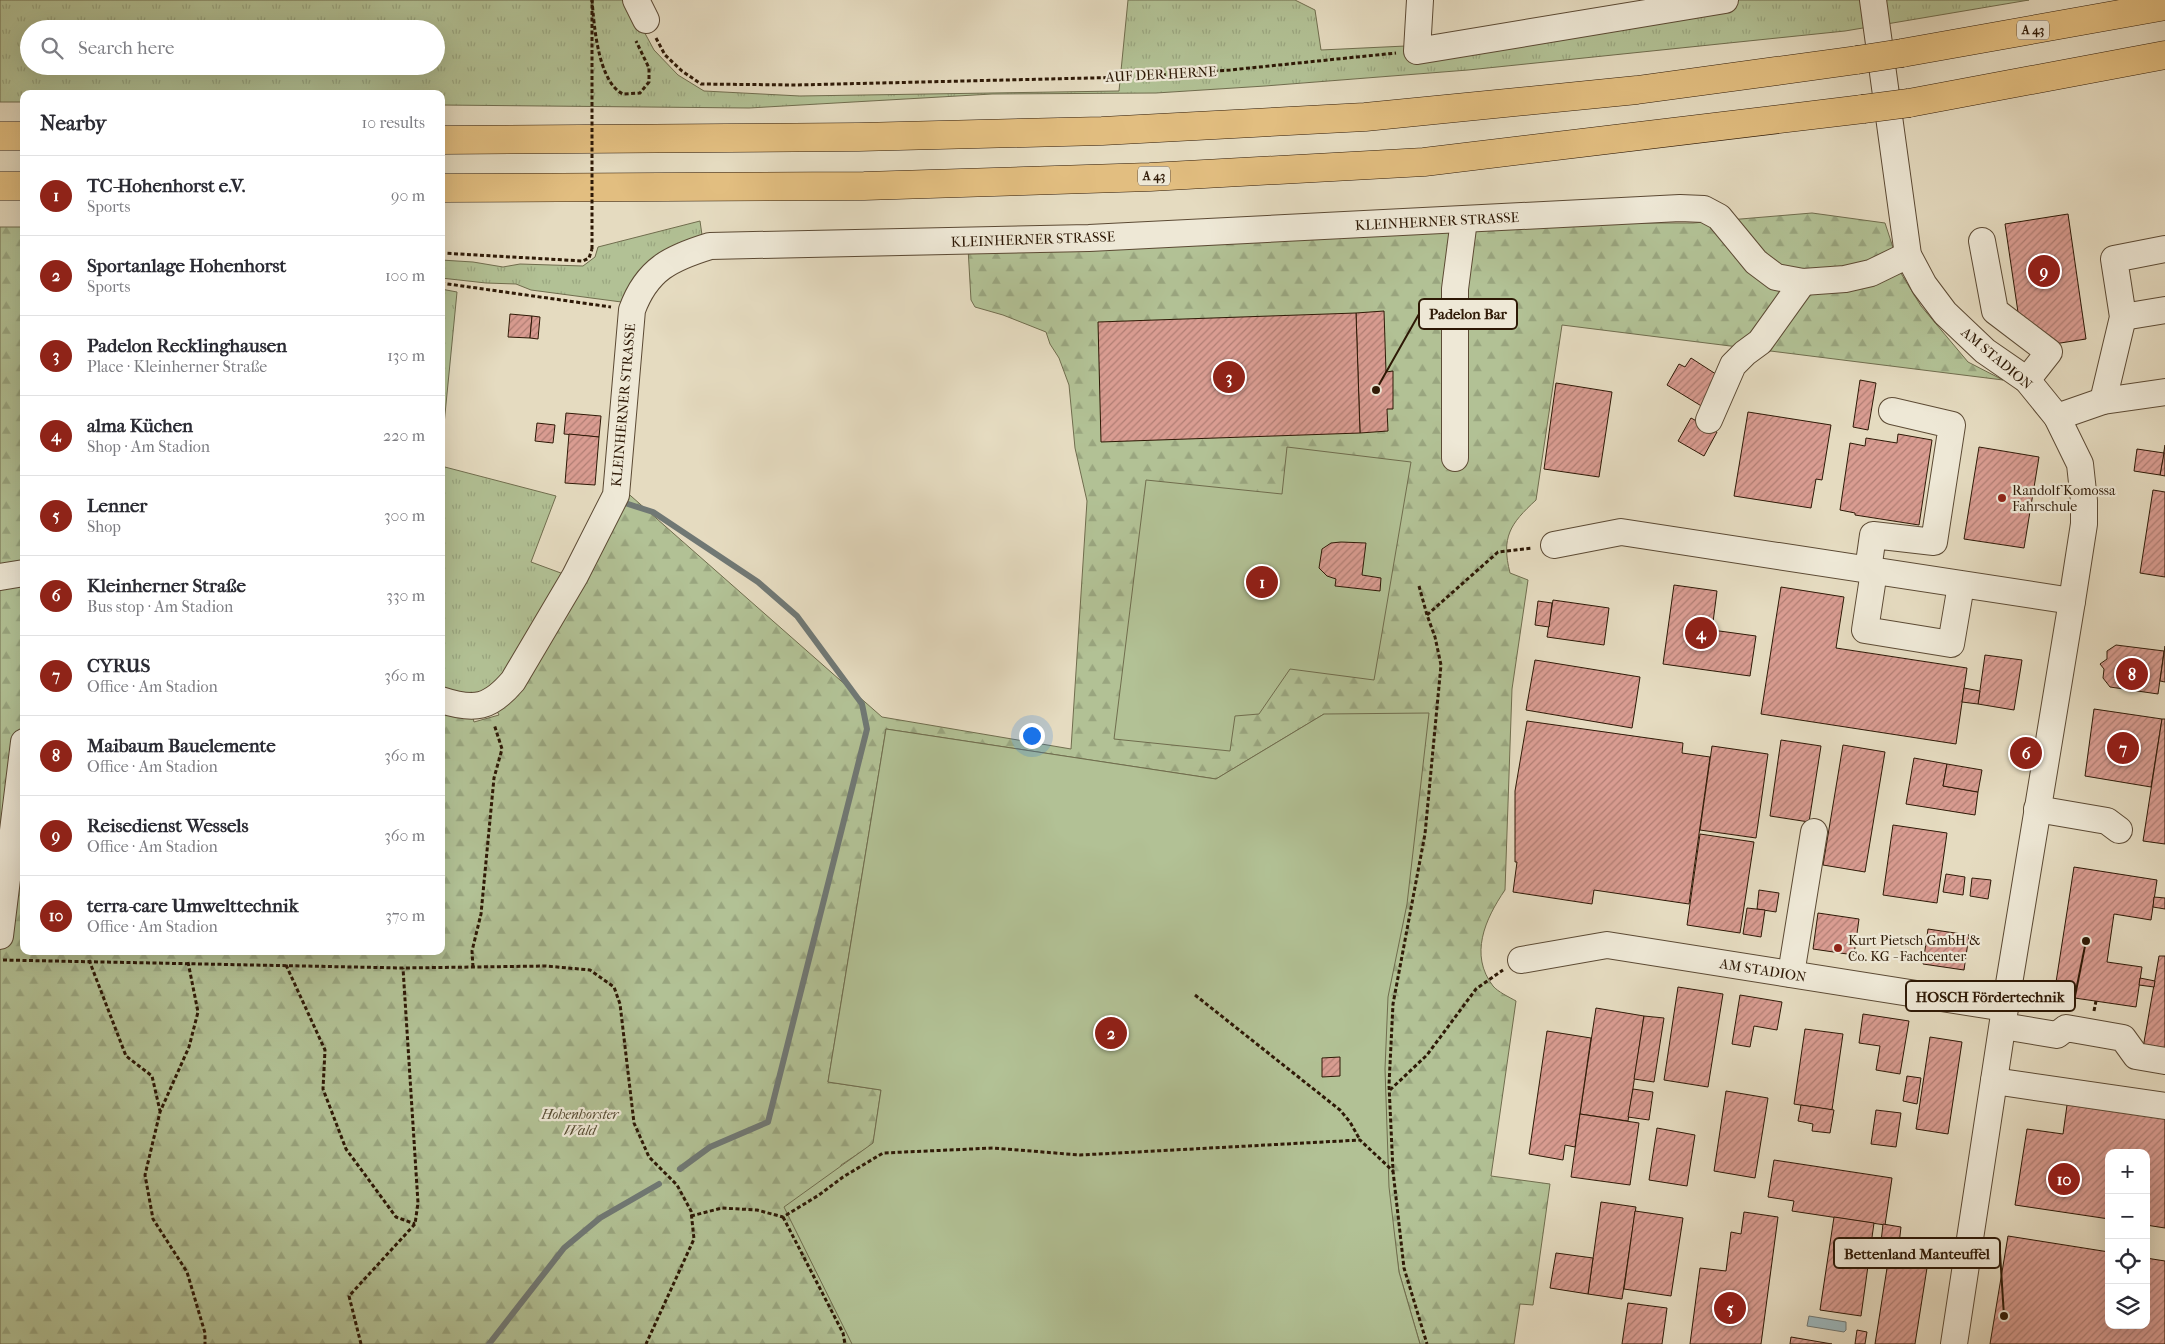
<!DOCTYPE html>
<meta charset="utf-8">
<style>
:root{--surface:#fff;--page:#f7f7f7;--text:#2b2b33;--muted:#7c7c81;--line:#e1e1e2;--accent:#8f2418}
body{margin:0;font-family:"IM FELL French Canon",serif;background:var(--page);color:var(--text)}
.controls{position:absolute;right:15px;bottom:15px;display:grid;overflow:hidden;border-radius:10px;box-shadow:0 5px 20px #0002}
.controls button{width:45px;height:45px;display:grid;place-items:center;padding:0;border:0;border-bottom:1px solid var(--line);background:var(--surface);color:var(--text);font:25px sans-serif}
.you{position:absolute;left:1031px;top:735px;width:18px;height:18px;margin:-12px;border:4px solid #fff;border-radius:50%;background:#1a73e8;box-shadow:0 0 0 8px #1a73e833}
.badge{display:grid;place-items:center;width:32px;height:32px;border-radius:50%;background:var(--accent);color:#fff;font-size:16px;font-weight:700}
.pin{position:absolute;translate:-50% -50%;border:2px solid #fff;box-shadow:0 1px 5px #0006}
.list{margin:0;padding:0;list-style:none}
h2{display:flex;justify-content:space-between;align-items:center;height:65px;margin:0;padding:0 20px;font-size:21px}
h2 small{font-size:16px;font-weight:400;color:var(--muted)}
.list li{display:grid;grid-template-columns:32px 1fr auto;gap:15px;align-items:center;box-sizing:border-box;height:80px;padding:0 20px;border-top:1px solid var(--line)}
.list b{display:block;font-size:19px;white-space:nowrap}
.list p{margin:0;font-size:16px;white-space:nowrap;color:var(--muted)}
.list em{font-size:16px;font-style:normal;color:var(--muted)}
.icon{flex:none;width:28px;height:28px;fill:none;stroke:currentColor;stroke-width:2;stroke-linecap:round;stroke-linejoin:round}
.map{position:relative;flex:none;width:2165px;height:1344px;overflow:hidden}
.search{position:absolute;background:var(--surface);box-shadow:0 5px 20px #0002;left:20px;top:20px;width:425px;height:55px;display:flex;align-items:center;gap:12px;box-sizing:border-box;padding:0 18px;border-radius:28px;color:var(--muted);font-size:19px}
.panel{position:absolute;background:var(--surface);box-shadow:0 5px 20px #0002;left:20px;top:90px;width:425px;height:865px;border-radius:10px}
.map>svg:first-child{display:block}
.grass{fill:url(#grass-tufts);stroke:#706d4e;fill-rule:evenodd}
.forest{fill:url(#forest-firs);stroke:#706d4e}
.garden{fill:#b2c195;stroke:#706d4e}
.water{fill:#9cb8be;stroke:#707874}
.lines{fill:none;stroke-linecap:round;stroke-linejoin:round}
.stream{stroke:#707874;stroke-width:6}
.building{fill:url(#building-hatch);stroke:#2e1906}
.minor-casing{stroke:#5c4a34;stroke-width:28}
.highway-casing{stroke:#2e1906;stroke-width:29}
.path{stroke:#2e1906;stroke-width:3;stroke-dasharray:4 2.5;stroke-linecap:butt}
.minor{stroke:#eee8d6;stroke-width:26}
.highway{stroke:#e2be80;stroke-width:28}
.highway-bridge-casing{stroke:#2e1906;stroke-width:29;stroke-linecap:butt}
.path-bridge{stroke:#2e1906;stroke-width:3;stroke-dasharray:4 2.5;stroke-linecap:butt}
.highway-bridge{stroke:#e2be80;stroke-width:28}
.poi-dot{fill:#8f2418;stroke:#eee8d6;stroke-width:2}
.labels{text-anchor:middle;stroke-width:4.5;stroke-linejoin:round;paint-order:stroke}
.shield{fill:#eee8d6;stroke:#685744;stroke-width:1}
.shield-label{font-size:12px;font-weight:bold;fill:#2e1906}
.street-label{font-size:14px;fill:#2e1906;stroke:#eee8d6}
.poi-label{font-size:14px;fill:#2e1906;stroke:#eee8d6;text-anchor:start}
.park-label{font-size:14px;font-style:italic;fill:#564b31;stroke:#eee8d6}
.leader{fill:none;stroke:#2e1906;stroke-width:2}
.callout-dot{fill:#2e1906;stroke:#eee8d6;stroke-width:2}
.callout{fill:#eee8d6;stroke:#2e1906;stroke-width:2}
.callout-label{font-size:15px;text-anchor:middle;font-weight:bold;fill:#2e1906}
</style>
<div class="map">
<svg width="2165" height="1344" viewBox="0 0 2165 1344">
<defs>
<pattern id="grass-tufts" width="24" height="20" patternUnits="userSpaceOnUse" patternTransform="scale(1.25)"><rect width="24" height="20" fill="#b2c195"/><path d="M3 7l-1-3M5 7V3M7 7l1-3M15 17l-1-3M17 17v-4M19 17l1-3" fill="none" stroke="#99a57f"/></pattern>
<pattern id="forest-firs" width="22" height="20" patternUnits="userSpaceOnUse" patternTransform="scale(1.25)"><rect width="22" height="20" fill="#b2c195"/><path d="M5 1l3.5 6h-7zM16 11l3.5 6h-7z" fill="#99a57f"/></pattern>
<pattern id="building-hatch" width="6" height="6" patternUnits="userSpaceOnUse" patternTransform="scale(1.25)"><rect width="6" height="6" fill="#d99c91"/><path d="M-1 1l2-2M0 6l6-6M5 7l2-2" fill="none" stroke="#b07e74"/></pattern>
</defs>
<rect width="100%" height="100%" fill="#e5dbc0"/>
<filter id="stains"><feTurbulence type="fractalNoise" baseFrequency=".004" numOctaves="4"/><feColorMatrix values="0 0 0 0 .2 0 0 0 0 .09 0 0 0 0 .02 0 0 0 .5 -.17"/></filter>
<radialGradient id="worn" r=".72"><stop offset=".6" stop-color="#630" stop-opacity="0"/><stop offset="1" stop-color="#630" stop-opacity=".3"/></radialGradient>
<g class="grass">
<path d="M0 0H627L654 50 678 75 704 91 800 96 1119 91 1128 0H1295L1315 10 1321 50 1448 44 1688 0H2029L1845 31 1468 70 1265 86 1156 93 992 94 749 108 441 105V94H24V102H0ZM29 29H436V66H29Z"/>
<polygon points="700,221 703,242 629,303 531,290 516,284 486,283 441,278 441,260 473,262 503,267 520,264 583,266 595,257 598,247"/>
<polygon points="441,289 457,292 441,455"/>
<polygon points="441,466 556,496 531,562 569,576 507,681 482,695 441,692"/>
</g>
<path class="forest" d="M1812 213 1885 223 1902 275 1921 306 1968 362 2003 380 1562 325 1536 500C1510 524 1501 537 1510 573L1528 580 1512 689 1505 890C1485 919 1469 955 1493 986 1498 992 1509 997 1516 1001L1491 1176 1550 1184 1533 1305 1520 1304 1514 1344H1420L1399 1272 1324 714 1216 779 886 729 828 1082 881 1090 873 1144 841 1165 852 1344H0V227H24V951H441V702L471 711 474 722 499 715 495 707 623 489 882 717 1071 749 1087 501 1075 448 1069 385 1059 358 1050 344 1046 332 1003 315 975 307 971 300 968 248 1503 223H1693Z"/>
<g class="garden">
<polygon points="1287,447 1411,462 1374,680 1290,669 1259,714 1235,716 1230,751 1114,739 1146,480 1282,494"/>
<polygon points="1429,713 1407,904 1388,997 1385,1069 1389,1187 1399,1272 1420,1344 852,1344 784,1207 873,1143 881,1090 828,1082 886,729 1216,779 1324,714"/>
</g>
<polygon class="water" points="1809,1316 1846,1322 1846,1330 1844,1332 1807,1326"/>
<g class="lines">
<g class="stream">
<polyline points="625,503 653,512 758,582 797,616 862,704 867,729 768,1122 710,1147 680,1169"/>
<polyline points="489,1344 564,1248 600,1218 659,1184"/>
</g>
</g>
<g class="building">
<polygon points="2068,214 2086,339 2054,344 2019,319 2005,224"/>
<polygon points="1384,311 1386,372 1393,371 1393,409 1387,409 1388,431 1360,433 1356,313"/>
<polygon points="1356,313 1360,433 1101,442 1098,322"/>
<polygon points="510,314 532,316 530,338 508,337"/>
<polygon points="532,316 540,317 538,339 530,338"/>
<polygon points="1691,358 1722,378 1703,407 1667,385 1679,364 1685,367"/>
<polygon points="1860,380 1876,383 1868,430 1853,427"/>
<polygon points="1556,383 1612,392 1599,477 1544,469"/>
<polygon points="1748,412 1831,425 1822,480 1816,479 1811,508 1734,496"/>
<polygon points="566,413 601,416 599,437 564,434"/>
<polygon points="1691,418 1717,432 1704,456 1678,441"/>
<polygon points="537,423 555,425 553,443 535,441"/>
<polygon points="569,434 599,437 595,485 565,483"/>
<polygon points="1898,434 1932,440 1919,525 1855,515 1855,513 1840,510 1850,443 1865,446 1866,438 1897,443"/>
<polygon points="2165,445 2165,476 2160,475"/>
<polygon points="1979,447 2039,457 2024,548 1964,539"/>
<polygon points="2137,449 2164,453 2160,475 2134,471"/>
<polygon points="2153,490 2165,492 2165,577 2140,573"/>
<polygon points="1341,542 1366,543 1362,575 1381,578 1380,591 1335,586 1336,579 1327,576 1319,568 1322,549 1331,543"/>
<polygon points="1674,585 1717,591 1712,630 1756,636 1750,676 1663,664"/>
<polygon points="1781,587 1844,597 1836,648 1967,668 1956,744 1761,714"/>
<polygon points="1553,600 1609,608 1604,645 1547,637"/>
<polygon points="1538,601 1552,603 1549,627 1535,625"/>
<polygon points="2116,645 2164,651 2158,694 2110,687 2103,678 2104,669 2100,664 2107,659 2107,651"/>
<polygon points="2165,646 2165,682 2160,681"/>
<polygon points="1985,655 2022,660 2014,710 1978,704"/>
<polygon points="1535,660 1640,677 1632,728 1526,710"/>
<polygon points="1964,688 1980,691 1978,704 1962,702"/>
<polygon points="2094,709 2162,719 2151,787 2085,776"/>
<polygon points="2162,719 2165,719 2165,844 2143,841"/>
<polygon points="1527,721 1683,743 1682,753 1710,757 1689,904 1594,890 1592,904 1513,892 1517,862 1515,862 1515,791"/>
<polygon points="1781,740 1821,746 1809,822 1770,816"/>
<polygon points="1843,745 1885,752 1865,872 1823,865"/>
<polygon points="1712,746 1768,754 1756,838 1700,830"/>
<polygon points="1914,758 1947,764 1943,786 1978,792 1975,815 1906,804"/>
<polygon points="1947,764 1982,770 1978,792 1943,786"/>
<polygon points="1893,825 1947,833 1937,903 1883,895"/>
<polygon points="1700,834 1754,842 1740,933 1687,925"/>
<polygon points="2074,867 2157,880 2151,920 2114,914 2107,962 2142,967 2136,1007 2054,995"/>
<polygon points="1946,874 1965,877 1963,895 1943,892"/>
<polygon points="1972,878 1991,880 1988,899 1970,896"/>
<polygon points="1759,890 1779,893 1776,912 1757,909"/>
<polygon points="2154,897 2165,898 2165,909 2153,907"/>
<polygon points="1747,908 1765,910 1761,937 1743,934"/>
<polygon points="1818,913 1859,919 1854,955 1813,949"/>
<polygon points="1928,929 1969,935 1964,970 1923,964"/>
<polygon points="2159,956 2165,956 2165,1051 2143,1048"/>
<polygon points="2140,978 2155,981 2154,987 2139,985"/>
<polygon points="1678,987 1723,994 1708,1087 1664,1080"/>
<polygon points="1740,995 1782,1002 1777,1030 1754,1026 1750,1047 1732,1044"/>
<polygon points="1596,1008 1644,1016 1628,1121 1580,1114"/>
<polygon points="1863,1014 1909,1021 1900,1074 1876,1070 1880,1046 1859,1043"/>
<polygon points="1644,1016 1664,1018 1654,1082 1634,1079"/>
<polygon points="1805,1029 1843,1034 1832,1110 1794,1104"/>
<polygon points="1547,1031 1591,1038 1575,1147 1565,1145 1563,1160 1529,1154"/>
<polygon points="1930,1037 1962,1042 1948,1134 1916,1129"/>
<polygon points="1340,1057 1340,1076 1322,1077 1322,1058"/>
<polygon points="1907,1076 1921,1078 1917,1104 1903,1101"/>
<polygon points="1633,1089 1653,1092 1649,1120 1628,1117"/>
<polygon points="1726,1091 1768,1098 1755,1178 1714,1171"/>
<polygon points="2068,1098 2165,1113 2165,1228 2146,1225 2146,1153 2109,1153 2109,1219 2015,1205 2027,1129 2063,1134"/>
<polygon points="1801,1105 1834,1110 1830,1133 1812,1131 1813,1124 1798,1121"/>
<polygon points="1876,1110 1901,1113 1896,1147 1871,1144"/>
<polygon points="1580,1114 1639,1123 1630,1185 1571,1177"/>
<polygon points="1657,1128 1695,1135 1687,1186 1649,1180"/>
<polygon points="1774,1160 1892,1178 1885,1225 1792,1211 1794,1201 1768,1197"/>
<polygon points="1601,1202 1636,1207 1622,1299 1588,1294"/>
<polygon points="1635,1211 1683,1218 1671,1296 1624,1289"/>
<polygon points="1744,1212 1778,1217 1761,1344 1690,1344 1700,1268 1726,1271 1731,1232 1741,1234"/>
<polygon points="1834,1217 1874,1223 1861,1316 1820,1310"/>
<polygon points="1883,1224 1901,1227 1899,1244 1881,1242"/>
<polygon points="2008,1236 2109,1252 2109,1325 2146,1325 2146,1258 2165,1261 2165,1344 1990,1344"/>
<polygon points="1891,1243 1930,1249 1915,1344 1875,1344"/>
<polygon points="1556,1253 1593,1258 1588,1294 1550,1288"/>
<polygon points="1628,1303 1667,1308 1662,1344 1622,1344"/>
<polygon points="1857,1330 1867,1332 1865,1344 1855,1344"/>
<polygon points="1791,1337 1832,1344 1790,1344"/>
</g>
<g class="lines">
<g class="minor-casing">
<g id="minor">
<polyline points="636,0 646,20"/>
<polyline points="1420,0 1417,51 1725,0"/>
<polyline points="1873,0 1908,255 1924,285 1945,313 1985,351 2027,380 2057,417 2080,464 2084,501 2084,524 2072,601 2005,1008 1954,1344"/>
<polyline points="1982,241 1995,311 2049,352 2027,380"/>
<polyline points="2123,317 2165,310"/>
<polyline points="2103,401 2123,317 2114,259 2165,249"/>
<polyline points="2057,417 2103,401 2165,392"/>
<polyline points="1709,420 1733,365 1745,353 1760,342 1803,282"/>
<polyline points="1455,458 1455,289 1464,220"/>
<polyline points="1554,545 1621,532 2072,601"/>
<polyline points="1868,570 1873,535 1934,542 1952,425 1892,411"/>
<polyline points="1874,571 1865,630 1951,644 1961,585"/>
<polyline points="0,577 24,573"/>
<path d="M441 700C475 711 490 708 513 681L575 576 616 495 632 310C647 269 671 258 710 246L1089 238 1680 208 1704 209 1719 217 1756 262 1776 277 1803 282 1845 279 1871 273 1908 255"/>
<polyline points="2037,809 2107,821 2119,830"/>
<polyline points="0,936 24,742"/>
<polyline points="1521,960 1607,945 2005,1008"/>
<polyline points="1791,974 1814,832"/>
<polyline points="2003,1026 2057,1035 2066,1028 2123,1038 2136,1056 2165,1061"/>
<polyline points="1994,1081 2165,1106"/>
</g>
</g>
<g class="highway-casing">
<g id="highway">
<polyline points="1902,53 2165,6"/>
<polyline points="1909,103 2165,55"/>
<polyline points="0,136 24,136"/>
<polyline points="441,140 859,137 1102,131 1365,117 1637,90 1857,60"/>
<polyline points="0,186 24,186"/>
<polyline points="441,188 864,186 1150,177 1424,162 1863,109"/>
</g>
</g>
<g class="path">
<path d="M592 0C594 25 598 82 623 94L640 93 649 82V68L636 41"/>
<polyline points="656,38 665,55 682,71 701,84 796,85 1132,77 1230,70 1396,53"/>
<polyline points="441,253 583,261 589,258 592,249"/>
<polyline points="441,283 611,307"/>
<polyline points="1419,586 1427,615 1435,637 1441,665 1425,834 1393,1004 1389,1085 1393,1171 1404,1268 1427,1344"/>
<polyline points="1427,615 1498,552 1532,548"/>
<polyline points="3,960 403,968 546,966 590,970 614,987 620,1004 634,1123 649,1157 677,1185 691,1211 694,1239 646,1344"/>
<polyline points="89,960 126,1056 152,1076 160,1111"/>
<polyline points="188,962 198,1012 189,1047 160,1112 145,1175 153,1219 187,1272 205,1333 205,1344"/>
<polyline points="286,965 325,1050 323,1089 346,1149 396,1217 415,1224"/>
<polyline points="473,967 472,951 481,914 494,778 502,749 494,724"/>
<polyline points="1195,995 1340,1110 1350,1122 1360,1140"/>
<polyline points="2094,1011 2096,1001"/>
<polyline points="1390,1090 1427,1055 1476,989 1503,970"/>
<polyline points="691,1216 722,1208 757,1210 783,1217 819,1195 843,1177 883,1153 993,1148 1080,1155 1360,1140 1393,1171"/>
<polyline points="783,1217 843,1333 845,1344"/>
<polyline points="361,1344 349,1296 415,1224 418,1203 403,968"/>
</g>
<use href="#minor" class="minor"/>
<use href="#highway" class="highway"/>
<g class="highway-bridge-casing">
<g id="highway-bridge">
<polyline points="1857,60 1902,53"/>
<polyline points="1863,109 1909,103"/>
</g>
</g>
<polyline class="path-bridge" points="592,249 592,0"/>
<use href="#highway-bridge" class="highway-bridge"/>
</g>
<g class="poi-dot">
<circle cx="2002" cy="498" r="5"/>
<circle cx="1838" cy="948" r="5"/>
</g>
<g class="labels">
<g class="shield">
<rect x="2017" y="20.5" width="32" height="19" rx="4"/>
<rect x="1138" y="166.5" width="32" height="19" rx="4"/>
</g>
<g class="shield-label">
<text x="2033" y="34">A 43</text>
<text x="1154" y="180">A 43</text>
</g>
<g class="street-label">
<text transform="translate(1161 74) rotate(-3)" y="5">AUF DER HERNE</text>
<text transform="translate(1437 221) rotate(-3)" y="5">KLEINHERNER STRASSE</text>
<text transform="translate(1033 239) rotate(-2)" y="5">KLEINHERNER STRASSE</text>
<text transform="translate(1997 358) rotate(40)" y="5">AM STADION</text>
<text transform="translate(623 405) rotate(-85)" y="5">KLEINHERNER STRASSE</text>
<text transform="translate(1763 970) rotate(9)" y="5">AM STADION</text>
</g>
<g class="poi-label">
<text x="2012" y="495">Randolf Komossa<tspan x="2012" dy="16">Fahrschule</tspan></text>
<text x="1848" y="945">Kurt Pietsch GmbH &amp;<tspan x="1848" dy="16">Co. KG - Fachcenter</tspan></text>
</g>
<g class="park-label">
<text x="580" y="1119">Hohenhorster<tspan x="580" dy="16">Wald</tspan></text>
</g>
</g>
<path class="leader" d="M1376 390L1419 314M2086 941L2075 996M2004 1316L2000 1253"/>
<g class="callout-dot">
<circle cx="1376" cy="390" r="5"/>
<circle cx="2086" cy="941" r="5"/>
<circle cx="2004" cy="1316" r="5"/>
</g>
<g class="callout">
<rect x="1419" y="299" width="98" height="30" rx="5"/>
<rect x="1906" y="981" width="169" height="30" rx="5"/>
<rect x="1834" y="1238" width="166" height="30" rx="5"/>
</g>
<g class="callout-label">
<text x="1468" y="319">Padelon Bar</text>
<text x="1990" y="1002">HOSCH Fördertechnik</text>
<text x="1917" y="1259">Bettenland Manteuffel</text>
</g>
<rect width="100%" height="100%" filter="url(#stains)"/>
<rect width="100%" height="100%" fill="url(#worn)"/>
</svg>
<div class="controls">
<button>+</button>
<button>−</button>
<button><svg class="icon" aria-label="locate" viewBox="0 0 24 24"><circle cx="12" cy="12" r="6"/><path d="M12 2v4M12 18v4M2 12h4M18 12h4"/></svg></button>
<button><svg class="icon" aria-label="layers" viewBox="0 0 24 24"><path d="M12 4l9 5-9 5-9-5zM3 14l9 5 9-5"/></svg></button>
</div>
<div class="you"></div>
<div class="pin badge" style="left:1262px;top:582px">1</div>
<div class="pin badge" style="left:1111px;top:1033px">2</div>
<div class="pin badge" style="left:1229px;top:377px">3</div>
<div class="pin badge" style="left:1701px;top:633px">4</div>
<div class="pin badge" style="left:1730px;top:1308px">5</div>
<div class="pin badge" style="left:2026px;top:753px">6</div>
<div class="pin badge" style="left:2123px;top:748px">7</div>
<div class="pin badge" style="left:2132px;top:674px">8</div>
<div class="pin badge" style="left:2044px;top:271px">9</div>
<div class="pin badge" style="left:2064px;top:1179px">10</div>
<div class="search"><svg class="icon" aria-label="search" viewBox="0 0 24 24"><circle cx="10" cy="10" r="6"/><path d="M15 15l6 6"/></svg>Search here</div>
<section class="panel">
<h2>Nearby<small>10 results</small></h2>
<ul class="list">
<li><span class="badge">1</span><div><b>TC-Hohenhorst e.V.</b><p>Sports</p></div><em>90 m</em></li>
<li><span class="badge">2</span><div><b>Sportanlage Hohenhorst</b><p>Sports</p></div><em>100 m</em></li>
<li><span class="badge">3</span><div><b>Padelon Recklinghausen</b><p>Place · Kleinherner Straße</p></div><em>130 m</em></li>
<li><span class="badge">4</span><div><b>alma Küchen</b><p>Shop · Am Stadion</p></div><em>220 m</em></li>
<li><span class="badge">5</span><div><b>Lenner</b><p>Shop</p></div><em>300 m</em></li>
<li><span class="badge">6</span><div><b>Kleinherner Straße</b><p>Bus stop · Am Stadion</p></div><em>330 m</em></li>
<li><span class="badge">7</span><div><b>CYRUS</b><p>Office · Am Stadion</p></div><em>360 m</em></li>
<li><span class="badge">8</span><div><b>Maibaum Bauelemente</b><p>Office · Am Stadion</p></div><em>360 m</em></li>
<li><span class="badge">9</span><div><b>Reisedienst Wessels</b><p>Office · Am Stadion</p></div><em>360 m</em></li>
<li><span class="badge">10</span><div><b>terra-care Umwelttechnik</b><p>Office · Am Stadion</p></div><em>370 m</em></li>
</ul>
</section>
</div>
